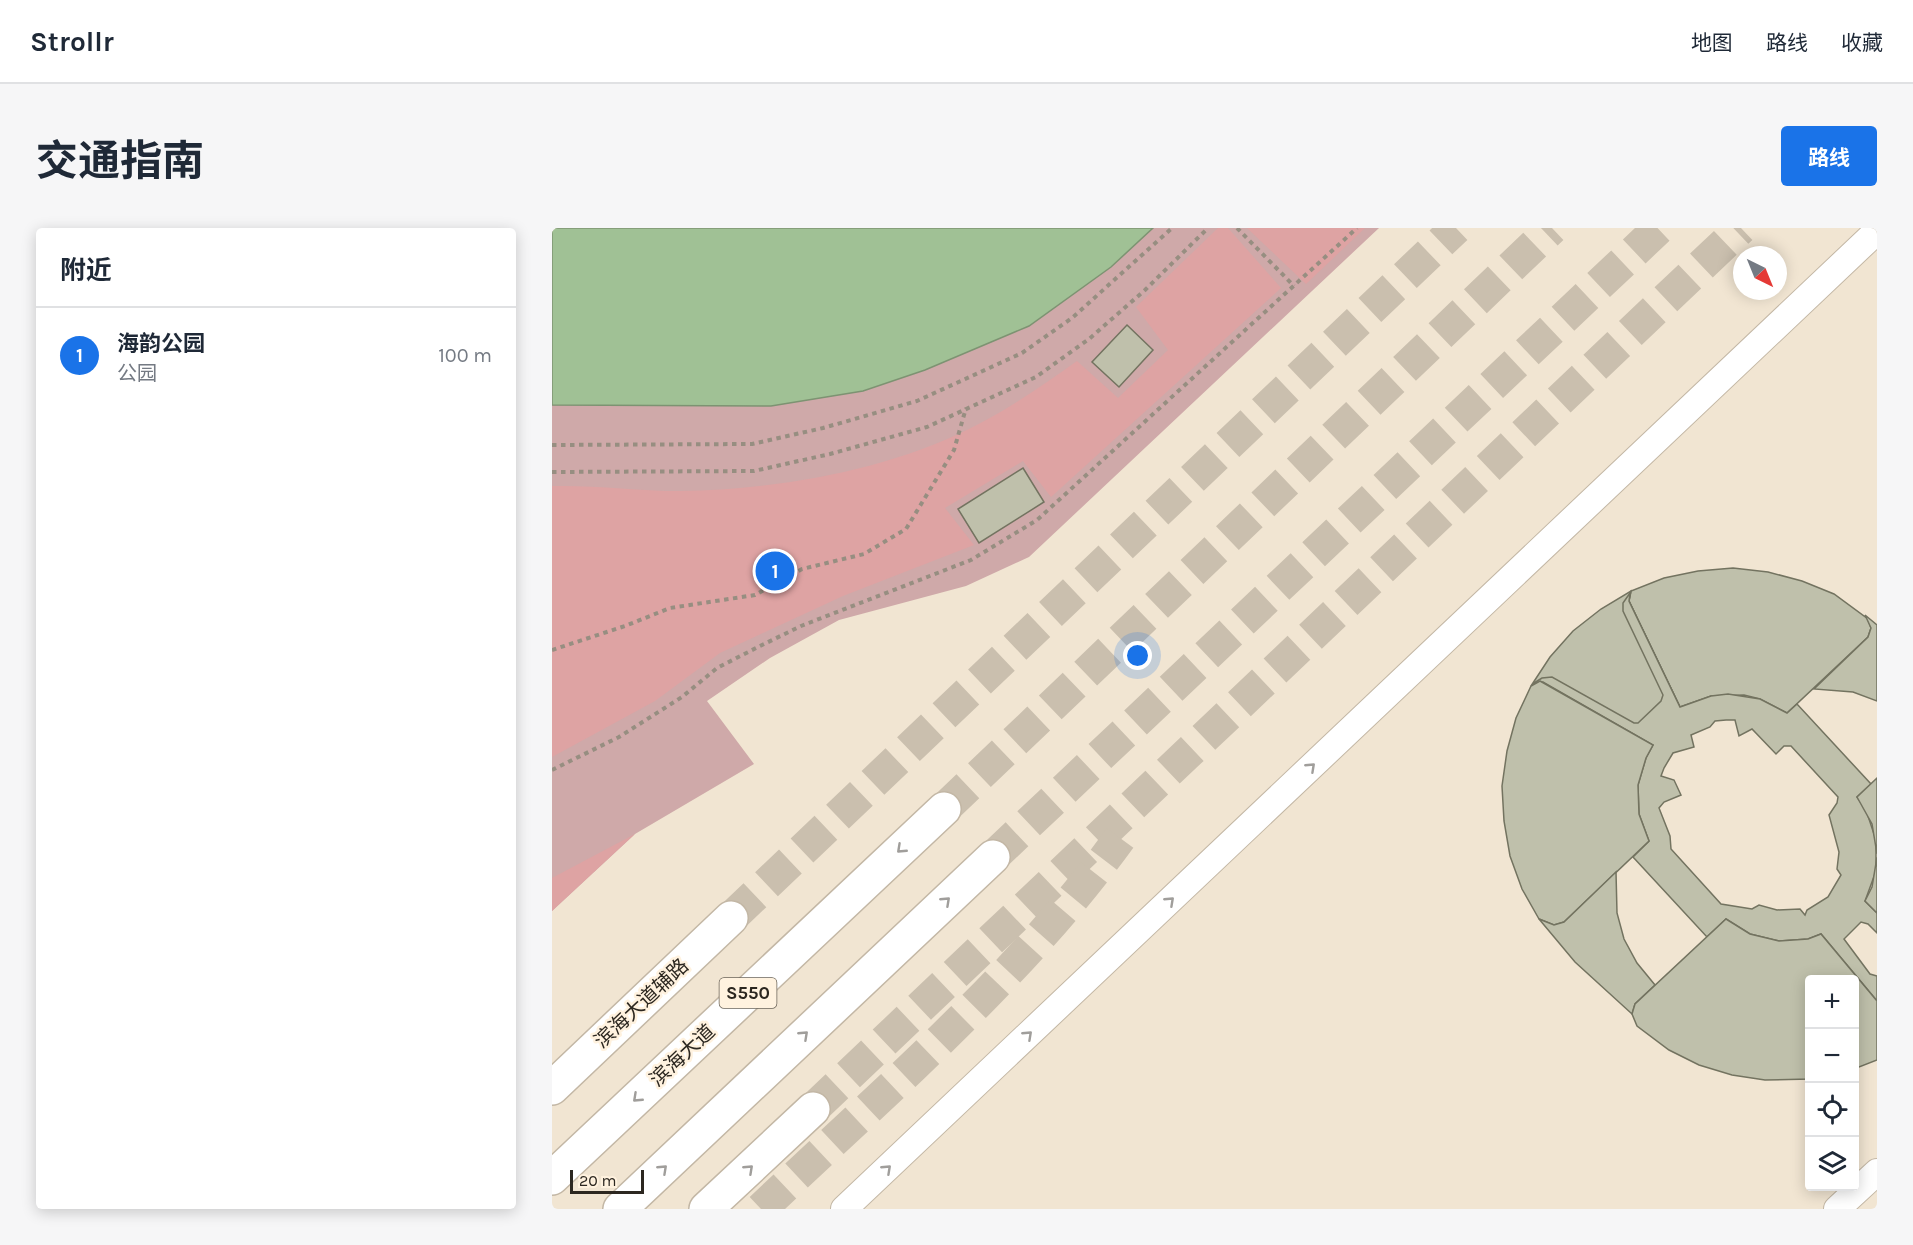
<!DOCTYPE html>
<html lang="zh">
<meta charset="utf-8">
<style>
:root{--surface:#fff;--page:#f6f6f7;--text:#1f2937;--muted:#747a83;--line:#e0e1e3;--accent:#1a73e8}
body{margin:0;font-family:Karla,"Noto Sans SC",sans-serif;background:var(--page);color:var(--text)}
.controls{position:absolute;right:18px;bottom:18px;display:grid;overflow:hidden;border-radius:6px;box-shadow:0 3px 15px #0003}
.controls button{width:54px;height:54px;display:grid;place-items:center;padding:0;border:0;border-bottom:2px solid var(--line);background:var(--surface);color:var(--text);font:30px sans-serif}
.compass{position:absolute;left:1181px;top:18px;width:54px;height:54px;border-radius:50%;background:var(--surface);box-shadow:0 3px 15px #0003;rotate:137deg}
.scale{position:absolute;left:18px;bottom:15px;width:74px;box-sizing:border-box;padding-left:6px;border:3px solid #2c2720;border-top:0;font-size:16px;line-height:21px;white-space:nowrap;color:#2c2720;-webkit-text-stroke:4px #fff2df;paint-order:stroke}
.you{position:absolute;left:586px;top:428px;width:21px;height:21px;margin:-15px;border:4px solid #fff;border-radius:50%;background:#1a73e8;box-shadow:0 0 0 9px #1a73e833}
.badge{display:grid;place-items:center;width:39px;height:39px;border-radius:50%;background:var(--accent);color:#fff;font-size:20px;font-weight:700}
.pin{position:absolute;translate:-50% -50%;border:3px solid #fff;box-shadow:0 2px 6px #0006}
.list{margin:0;padding:0;list-style:none}
h2{display:flex;justify-content:space-between;align-items:center;height:78px;margin:0;padding:0 24px;font-size:26px}
h2 small{font-size:20px;font-weight:400;color:var(--muted)}
.list li{display:grid;grid-template-columns:39px 1fr auto;gap:18px;align-items:center;box-sizing:border-box;height:96px;padding:0 24px;border-top:2px solid var(--line)}
.list b{display:block;font-size:22px;white-space:nowrap}
.list p{margin:0;font-size:20px;white-space:nowrap;color:var(--muted)}
.list em{font-size:20px;font-style:normal;color:var(--muted)}
.icon{flex:none;width:33px;height:33px;fill:none;stroke:currentColor;stroke-width:2;stroke-linecap:round;stroke-linejoin:round}
.map{position:relative;flex:none;width:1325px;height:981px;overflow:hidden;border-radius:6px}
header{display:flex;align-items:center;gap:36px;box-sizing:border-box;height:84px;padding:0 30px;background:var(--surface);border-bottom:2px solid var(--line)}
header strong{font-size:28px}
nav{display:flex;gap:33px;margin-inline-start:auto;font-size:21px}
.intro{display:flex;align-items:center;justify-content:space-between;box-sizing:border-box;height:144px;padding:0 36px}
h1{margin:0;font-size:42px}
.button{padding:15px 27px;border-radius:6px;background:var(--accent);color:#fff;font-size:21px;font-weight:700}
main{display:flex;gap:36px;padding:0 36px}
aside{flex:1;background:var(--surface);border-radius:6px;box-shadow:0 3px 15px #0003}
.map>svg:first-child{display:block}
.green{fill:#cfa9a9}
.forest{fill:#dea3a3}
.water{fill:#a0c195;stroke:#7d9372;stroke-width:1.5}
.building{fill:#bfc0ab;stroke:#737360;stroke-width:1.5;fill-rule:evenodd}
.lines{fill:none;stroke-linecap:round;stroke-linejoin:round}
.major-tunnel{stroke:#cabfae;stroke-width:33;stroke-dasharray:33 16;stroke-linecap:butt}
.highway-tunnel{stroke:#cabfae;stroke-width:33;stroke-dasharray:33 16;stroke-linecap:butt}
.minor-casing{stroke:#c3b7a5;stroke-width:28}
.major-casing{stroke:#c3b7a5;stroke-width:36}
.highway-casing{stroke:#c3b7a5;stroke-width:36}
.path{stroke:#978e81;stroke-width:4;stroke-dasharray:4.5 4.5;stroke-linecap:butt}
.minor{stroke:#fff;stroke-width:26}
.major{stroke:#fff;stroke-width:33}
.highway{stroke:#fff;stroke-width:33}
.oneway{stroke:#a09e9b}
.labels{text-anchor:middle;stroke-width:5;stroke-linejoin:round;paint-order:stroke}
.shield{fill:#fff2df;stroke:#6b6459;stroke-width:1.5}
.shield-label{font-size:18px;font-weight:bold;fill:#2c2720}
.street-label{font-size:20px;fill:#2c2720;stroke:#fff2df}
</style>
<header>
<strong>Strollr</strong>
<nav><a>地图</a><a>路线</a><a>收藏</a></nav>
</header>
<div class="intro"><h1>交通指南</h1><a class="button">路线</a></div>
<main>
<aside>
<h2>附近<small></small></h2>
<ul class="list">
<li><span class="badge">1</span><div><b>海韵公园</b><p>公园</p></div><em>100 m</em></li>
</ul>
</aside>
<div class="map">
<svg width="1325" height="981" viewBox="0 0 1325 981">
<rect width="100%" height="100%" fill="#f1e5d2"/>
<polygon class="green" points="601,0 827,0 477,329 414,358 287,392 218,430 155,473 202,536 83,606 0,683 0,177 71,175 559,39"/>
<g class="forest">
<path d="M666 0H676L729 60 499 269 471 233 393 280 422 317 291 368 168 425 103 473 0 529V258C43 257 85 263 128 263 222 262 332 243 417 201 455 182 490 158 525 133L566 170 616 122 584 79Z"/>
<polygon points="695,0 813,0 754,56"/>
<polygon points="83,606 0,683 0,650"/>
</g>
<polygon class="water" points="0,0 601,0 559,39 477,98 373,142 311,163 219,178 0,177"/>
<g class="building">
<polygon points="575,97 601,122 567,159 540,134"/>
<polygon points="471,240 492,274 427,315 406,281"/>
<polygon points="1181,340 1216,344 1250,353 1282,366 1316,391 1319,400 1316,409 1235,485 1208,471 1192,467 1159,468 1128,479 1077,373 1079,363 1112,350 1146,343"/>
<polygon points="1079,363 1077,373 1128,479 1103,499 1093,512 991,454 985,454 979,458 998,429 1021,403 1049,381"/>
<path d="M1078 365 1077 373 1128 479 1159 468 1176 466 1208 471 1235 485 1245 476 1319 556 1305 569 1314 582 1324 612V643L1313 673 1325 685V705L1316 696 1309 694 1292 711 1318 746 1325 748V773L1269 706 1256 711 1227 713 1198 706 1174 691 1155 709 1081 629 1097 613 1087 586 1086 557 1094 530 1101 517 991 454 982 455 990 450 1000 449 1082 495H1086L1109 473 1111 467 1071 383V375ZM1174 492H1183L1187 508 1200 501 1224 526 1232 518H1239L1286 569 1285 575 1277 587 1287 624 1285 641 1289 647 1276 669 1255 682 1253 687 1248 681 1225 682 1207 677 1200 681 1169 676 1119 621 1118 608 1107 580 1112 574 1129 567 1122 552 1109 548 1112 540 1121 525 1142 519 1139 507 1158 499 1163 493Z"/>
<polygon points="1313,387 1325,397 1325,473 1301,464 1262,461 1316,409 1319,400"/>
<polygon points="988,453 1101,517 1094,530 1086,557 1087,586 1097,613 1012,694 1002,697 987,691 970,661 958,628 952,593 950,558 955,523 964,490 979,458"/>
<polygon points="1325,550 1325,626 1320,596 1305,569"/>
<polygon points="1325,629 1325,685 1313,673 1320,659"/>
<polygon points="1064,644 1065,685 1072,711 1085,735 1103,757 1083,776 1080,786 1023,734 987,691 1002,697 1012,694"/>
<polygon points="1174,691 1198,706 1227,713 1256,711 1269,706 1325,773 1325,832 1302,841 1302,752 1258,752 1258,851 1213,852 1180,847 1147,837 1117,822 1085,798 1080,786 1083,776"/>
</g>
<g class="lines">
<g class="major-tunnel">
<polyline points="179,690 904,0"/>
<polyline points="261,881 1189,0"/>
<path d="M209 981C333 863 467 749 568 610"/>
</g>
<g class="highway-tunnel">
<polyline points="392,581 1000,0"/>
<polyline points="441,629 1107,0"/>
</g>
<g class="minor-casing">
<g id="minor">
<polyline points="292,981 1325,3"/>
<polyline points="1285,981 1325,944"/>
</g>
</g>
<g class="major-casing">
<g id="major">
<polyline points="0,860 179,690"/>
<polyline points="154,981 261,881"/>
</g>
</g>
<g class="highway-casing">
<g id="highway">
<polyline points="0,950 392,581"/>
<polyline points="68,981 441,629"/>
</g>
</g>
<g class="path">
<polyline points="685,0 742,58"/>
<polyline points="0,217 200,216 271,200 365,173 470,125 520,90 620,0"/>
<polyline points="0,244 202,243 278,226 375,199 484,149 537,111 593,62 656,0"/>
<polyline points="0,422 73,398 118,380 203,367 250,341 312,326 354,301 402,222 414,180"/>
<polyline points="0,542 67,509 130,469 165,440 208,418 249,398 419,332 485,292 805,0"/>
</g>
<use href="#minor" class="minor"/>
<use href="#major" class="major"/>
<use href="#highway" class="highway"/>
</g>
<defs><path id="oneway-chevron" d="M-2-3.5L2.5 0L-2 3.5" fill="none" stroke-width="1.6" stroke-linecap="round" stroke-linejoin="round" transform="scale(1.5)"/></defs>
<g class="oneway">
<use href="#oneway-chevron" transform="translate(759 539) rotate(-43)"/>
<use href="#oneway-chevron" transform="translate(349 621) rotate(137)"/>
<use href="#oneway-chevron" transform="translate(394 673) rotate(-43)"/>
<use href="#oneway-chevron" transform="translate(618 673) rotate(-43)"/>
<use href="#oneway-chevron" transform="translate(252 807) rotate(-43)"/>
<use href="#oneway-chevron" transform="translate(476 807) rotate(-43)"/>
<use href="#oneway-chevron" transform="translate(85 870) rotate(137)"/>
<use href="#oneway-chevron" transform="translate(111 941) rotate(-43)"/>
<use href="#oneway-chevron" transform="translate(197 941) rotate(-43)"/>
<use href="#oneway-chevron" transform="translate(335 941) rotate(-43)"/>
</g>
<g class="labels">
<rect class="shield" x="167.5" y="750" width="57" height="30" rx="4.5"/>
<g class="shield-label">
<text x="196" y="771">S550</text>
</g>
<g class="street-label">
<text transform="translate(89 775) rotate(-43)" y="7">滨海大道辅路</text>
<text transform="translate(130 827) rotate(-43)" y="7">滨海大道</text>
</g>
</g>
</svg>
<div class="controls">
<button>+</button>
<button>−</button>
<button><svg class="icon" aria-label="locate" viewBox="0 0 24 24"><circle cx="12" cy="12" r="6"/><path d="M12 2v4M12 18v4M2 12h4M18 12h4"/></svg></button>
<button><svg class="icon" aria-label="layers" viewBox="0 0 24 24"><path d="M12 4l9 5-9 5-9-5zM3 14l9 5 9-5"/></svg></button>
</div>
<svg class="compass" viewBox="-18 -18 36 36"><path d="M0-13l5 13h-10z" fill="#e53935"/><path d="M0 13l5-13h-10z" fill="#747a83"/></svg>
<div class="scale">20 m</div>
<div class="you"></div>
<div class="pin badge" style="left:223px;top:343px">1</div>
</div>
</main>
